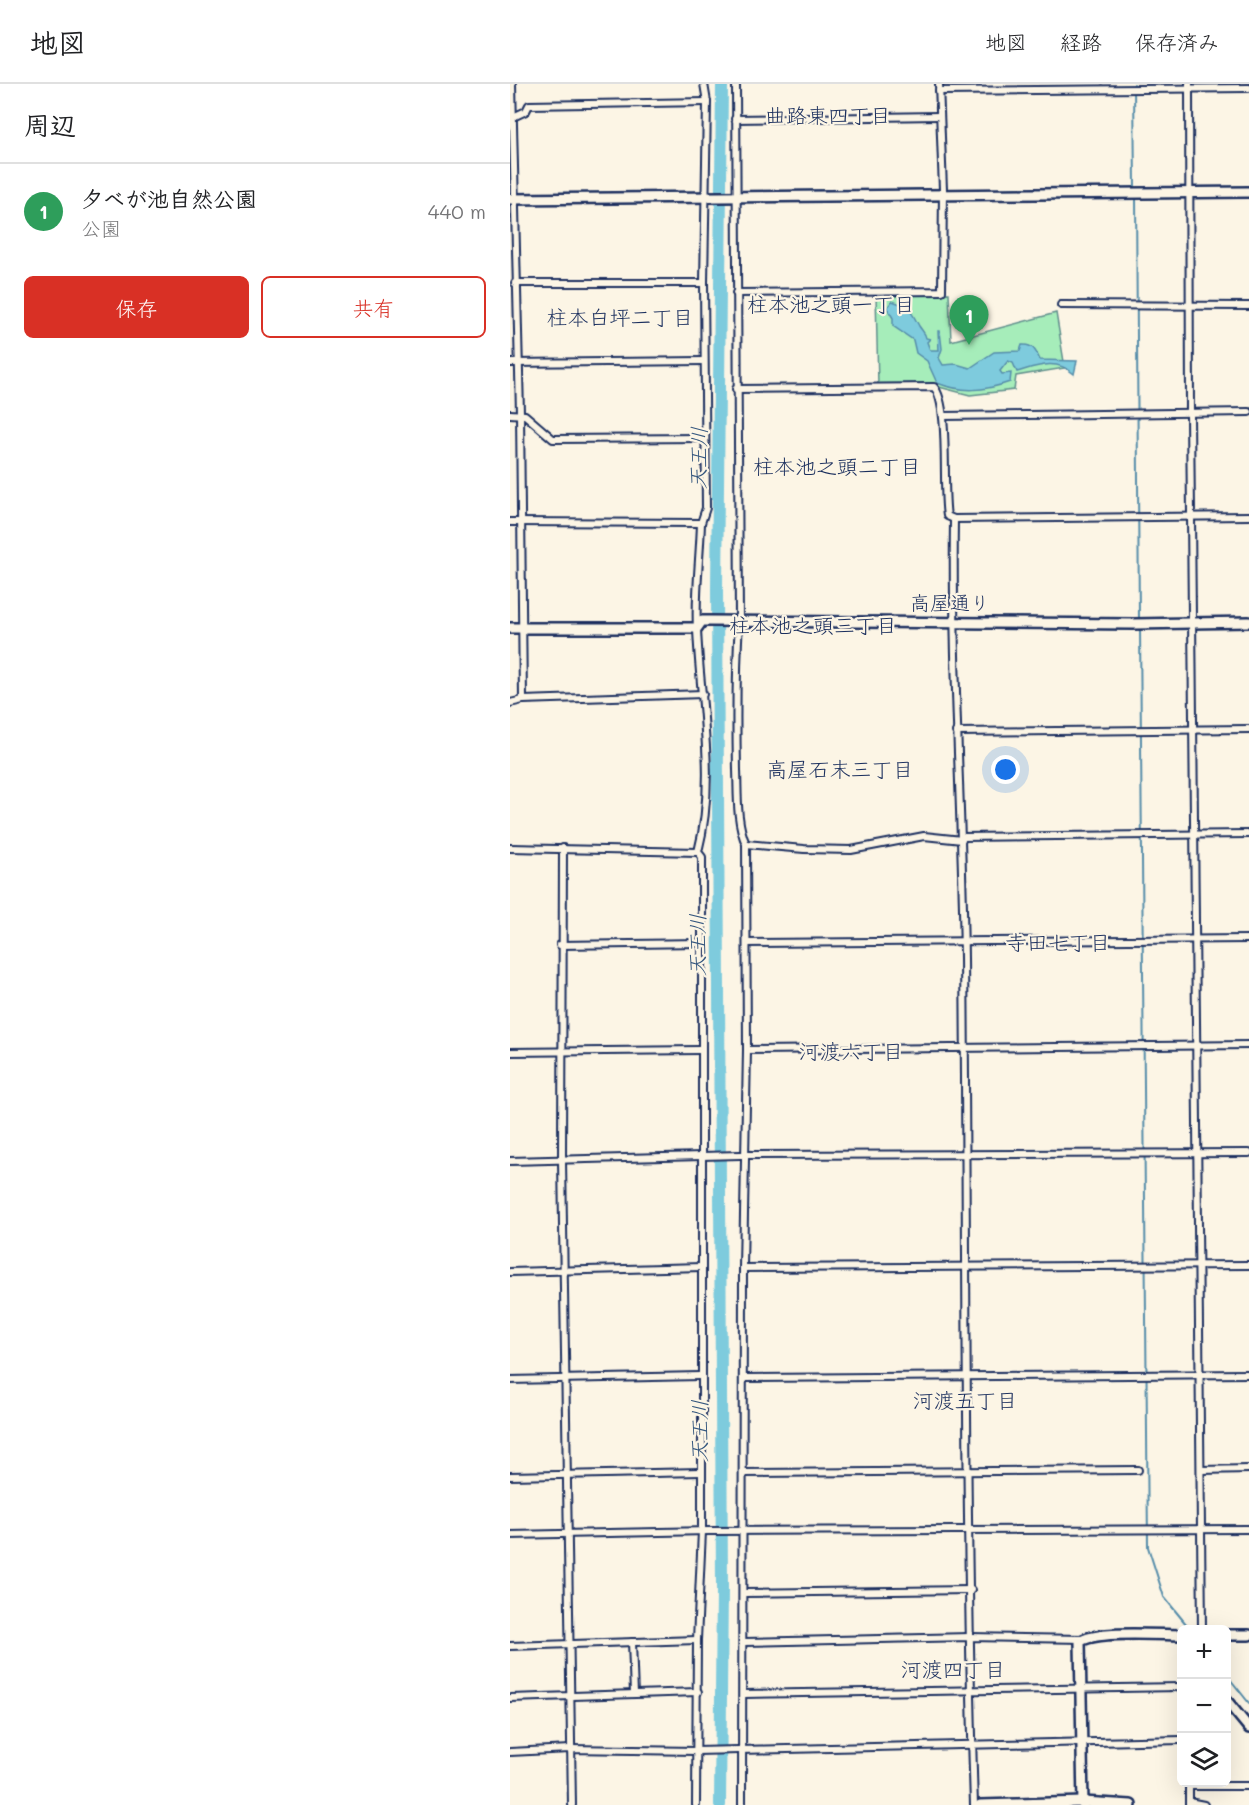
<!DOCTYPE html>
<html lang="ja">
<meta charset="utf-8">
<style>
:root{--surface:#fff;--page:#f6f6f6;--text:#202124;--muted:#757577;--line:#e0e0e0;--accent:#d93025}
body{margin:0;font-family:Mali,"Klee One",sans-serif;background:var(--page);color:var(--text)}
.controls{position:absolute;right:18px;bottom:18px;display:grid;overflow:hidden;border-radius:9px;box-shadow:0 6px 24px #0002}
.controls button{width:54px;height:54px;display:grid;place-items:center;padding:0;border:0;border-bottom:2px solid var(--line);background:var(--surface);color:var(--text);font:30px sans-serif}
.you{position:absolute;left:496px;top:686px;width:21px;height:21px;margin:-15px;border:4px solid #fff;border-radius:50%;background:#1a73e8;box-shadow:0 0 0 9px #1a73e833}
.badge{display:grid;place-items:center;width:39px;height:39px;border-radius:50%;background:var(--accent);color:#fff;font-size:20px;font-weight:700}
.pin{position:absolute;translate:-50% -50px;filter:drop-shadow(0 2px 3px #0008)}
.pin::after{content:'';position:absolute;top:32px;width:21px;height:18px;background:inherit;clip-path:polygon(0 0,100% 0,50% 100%)}
.list{margin:0;padding:0;list-style:none}
h2{display:flex;justify-content:space-between;align-items:center;height:78px;margin:0;padding:0 24px;font-size:26px}
h2 small{font-size:20px;font-weight:400;color:var(--muted)}
.list li{display:grid;grid-template-columns:39px 1fr auto;gap:18px;align-items:center;box-sizing:border-box;height:96px;padding:0 24px;border-top:2px solid var(--line)}
.list b{display:block;font-size:22px;white-space:nowrap}
.list p{margin:0;font-size:20px;white-space:nowrap;color:var(--muted)}
.list em{font-size:20px;font-style:normal;color:var(--muted)}
.actions{display:flex;gap:12px;padding:18px 24px}
.actions a{flex:1;padding:14px 0;border:2px solid var(--accent);border-radius:9px;text-align:center;font-size:21px;color:var(--accent)}
.actions .main{background:var(--accent);color:#fff}
.icon{flex:none;width:33px;height:33px;fill:none;stroke:currentColor;stroke-width:2;stroke-linecap:round;stroke-linejoin:round}
.map{position:relative;flex:none;width:739px;height:1721px;overflow:hidden}
header{display:flex;align-items:center;gap:36px;box-sizing:border-box;height:84px;padding:0 30px;background:var(--surface);border-bottom:2px solid var(--line)}
header strong{font-size:28px}
nav{display:flex;gap:33px;margin-inline-start:auto;font-size:21px}
main{display:flex}
aside{flex:1;background:var(--surface)}
.map>svg:first-child{display:block}
.green{fill:#a6edba;stroke:#608e8c;stroke-width:1.5}
.water{fill:#7ecbdd;stroke:#568daa;stroke-width:1.5}
.lines{fill:none;stroke-linecap:round;stroke-linejoin:round}
.stream{stroke:#568daa;stroke-width:2}
.river{stroke:#7ecbdd;stroke-width:12}
.street-casing{stroke:#1b2f5e;stroke-width:10}
.secondary-casing{stroke:#1b2f5e;stroke-width:14}
.primary-casing{stroke:#1b2f5e;stroke-width:14}
.street{stroke:#fcf5e5;stroke-width:6}
.secondary{stroke:#fcf5e5;stroke-width:9}
.primary{stroke:#fcf5e5;stroke-width:9}
.labels{text-anchor:middle;stroke-width:4.5;stroke-linejoin:round;paint-order:stroke}
.street-label{font-size:20px;fill:#1b2f5e;stroke:#fcf5e5}
.neighbourhood-label{font-size:21px;fill:#1b2f5e;stroke:#fcf5e5}
.water-label{font-size:21px;font-style:italic;fill:#34567e;stroke:#fcf5e5}
</style>
<header>
<strong>地図</strong>
<nav><a>地図</a><a>経路</a><a>保存済み</a></nav>
</header>
<main>
<aside>
<h2>周辺<small></small></h2>
<ul class="list">
<li><span class="badge" style="background:#2e9e5b">1</span><div><b>夕べが池自然公園</b><p>公園</p></div><em>440 m</em></li>
</ul>
<div class="actions"><a class="main">保存</a><a>共有</a></div>
</aside>
<div class="map">
<svg width="739" height="1721" viewBox="0 0 739 1721">
<rect width="100%" height="100%" fill="#fcf5e5"/>
<filter id="ink" filterUnits="userSpaceOnUse"><feTurbulence type="fractalNoise" baseFrequency=".0167" numOctaves="2"/><feDisplacementMap in="SourceGraphic" scale="12" xChannelSelector="R" yChannelSelector="G"/><feConvolveMatrix kernelMatrix="1 2 1 2 8 2 1 2 1" color-interpolation-filters="sRGB"/></filter>
<g filter="url(#ink)">
<polygon class="green" points="439,209 441,257 546,229 555,284 506,292 504,306 460,311 421,301 368,302 366,210"/>
<path class="water" d="M382 217C400 222 401 227 409 242 412 247 415 248 416 254L420 255 417 258 420 266H429L428 247H430L432 265 429 274 433 281 446 280 460 284 484 268 510 267 512 261C523 260 526 267 530 276L567 277 564 290C546 274 528 282 507 288L503 279 498 277 490 287 492 290 501 289 500 298C474 307 453 309 427 299L417 277 406 269 403 256 383 242V234L377 224Z"/>
<g class="lines">
<g class="stream">
<polyline points="624,0 625,105"/>
<polyline points="626,111 629,537"/>
<polyline points="630,543 638,1463 654,1513 681,1546"/>
<polyline points="716,1590 739,1619"/>
</g>
<polyline class="river" points="210,1721 212,1504 207,505 212,0"/>
<g class="street-casing">
<g id="street">
<polyline points="2,0 10,329 13,616"/>
<path d="M226 0 229 537C226 587 226 636 227 686 228 709 226 738 236 760L237 966 233 1184 232 1721"/>
<polyline points="679,0 680,330 692,1546"/>
<polyline points="429,7 739,4"/>
<polyline points="1,34 16,27 19,21 197,18"/>
<polyline points="225,35 430,32"/>
<polyline points="5,199 194,199"/>
<polyline points="226,209 432,207 433,106 429,0"/>
<polyline points="551,221 739,222"/>
<polyline points="0,279 194,277"/>
<path d="M226 305 424 303C440 321 432 403 437 432L444 435 739 432"/>
<polyline points="0,330 15,331 43,355 194,354"/>
<polyline points="433,332 739,328"/>
<path d="M444 435C442 582 452 728 454 874 457 1157 455 1439 464 1721"/>
<polyline points="0,438 191,439"/>
<polyline points="0,619 13,616 193,610"/>
<polyline points="446,648 739,645"/>
<polyline points="452,753 739,750"/>
<polyline points="236,760 294,765 341,766 414,752 452,756"/>
<polyline points="0,764 188,768"/>
<polyline points="53,764 52,1076 62,1721"/>
<polyline points="237,859 739,855"/>
<polyline points="50,861 191,859"/>
<polyline points="237,966 739,961"/>
<polyline points="0,968 190,966"/>
<polyline points="0,1077 230,1071 739,1069"/>
<polyline points="233,1184 739,1181"/>
<polyline points="0,1188 192,1183"/>
<polyline points="235,1294 739,1290"/>
<polyline points="0,1296 190,1292"/>
<polyline points="691,1386 739,1385"/>
<polyline points="234,1389 628,1386"/>
<polyline points="0,1392 191,1388"/>
<polyline points="0,1451 199,1447 739,1445"/>
<polyline points="234,1509 461,1506"/>
<polyline points="122,1558 124,1610"/>
<polyline points="234,1558 460,1553 574,1555"/>
<polyline points="0,1562 187,1556"/>
<polyline points="234,1610 672,1603"/>
<polyline points="0,1614 188,1608"/>
<polyline points="0,1668 60,1665 186,1667 672,1656"/>
<polyline points="679,1699 679,1721"/>
<polyline points="679,1702 739,1702"/>
<polyline points="679,1718 694,1721"/>
<path d="M186 1721 187 1556 192 1447V773L188 768C207 695 190 619 187 545 185 510 190 474 191 439L196 424 194 199 197 18 194 0"/>
</g>
</g>
<g class="secondary-casing">
<g id="secondary">
<polyline points="0,115 739,108"/>
<polyline points="0,544 187,544 192,537 199,537 624,540 739,538"/>
<polyline points="716,1551 739,1551"/>
<polyline points="716,1616 739,1644"/>
<path d="M573 1721 570 1558C584 1546 651 1551 672 1551"/>
</g>
</g>
<g class="primary-casing">
<polyline id="primary" points="470,1721 573,1718 621,1721"/>
</g>
<use href="#street" class="street"/>
<use href="#secondary" class="secondary"/>
<use href="#primary" class="primary"/>
</g>
</g>
<g class="labels">
<g class="street-label">
<text x="440" y="526">高屋通り</text>
</g>
<g class="neighbourhood-label">
<text x="318" y="39">曲路東四丁目</text>
<text x="321" y="228">柱本池之頭一丁目</text>
<text x="110" y="241">柱本白坪二丁目</text>
<text x="327" y="390">柱本池之頭二丁目</text>
<text x="303" y="549">柱本池之頭三丁目</text>
<text x="330" y="693">高屋石末三丁目</text>
<text x="548" y="866">寺田七丁目</text>
<text x="341" y="975">河渡六丁目</text>
<text x="455" y="1324">河渡五丁目</text>
<text x="443" y="1593">河渡四丁目</text>
</g>
<g class="water-label">
<text transform="translate(189 374) rotate(-89)" y="7">天王川</text>
<text transform="translate(188 861) rotate(-90)" y="7">天王川</text>
<text transform="translate(190 1347) rotate(-90)" y="7">天王川</text>
</g>
</g>
</svg>
<div class="controls">
<button>+</button>
<button>−</button>
<button><svg class="icon" aria-label="layers" viewBox="0 0 24 24"><path d="M12 4l9 5-9 5-9-5zM3 14l9 5 9-5"/></svg></button>
</div>
<div class="you"></div>
<div class="pin badge" style="left:459px;top:261px;background:#2e9e5b">1</div>
</div>
</main>
